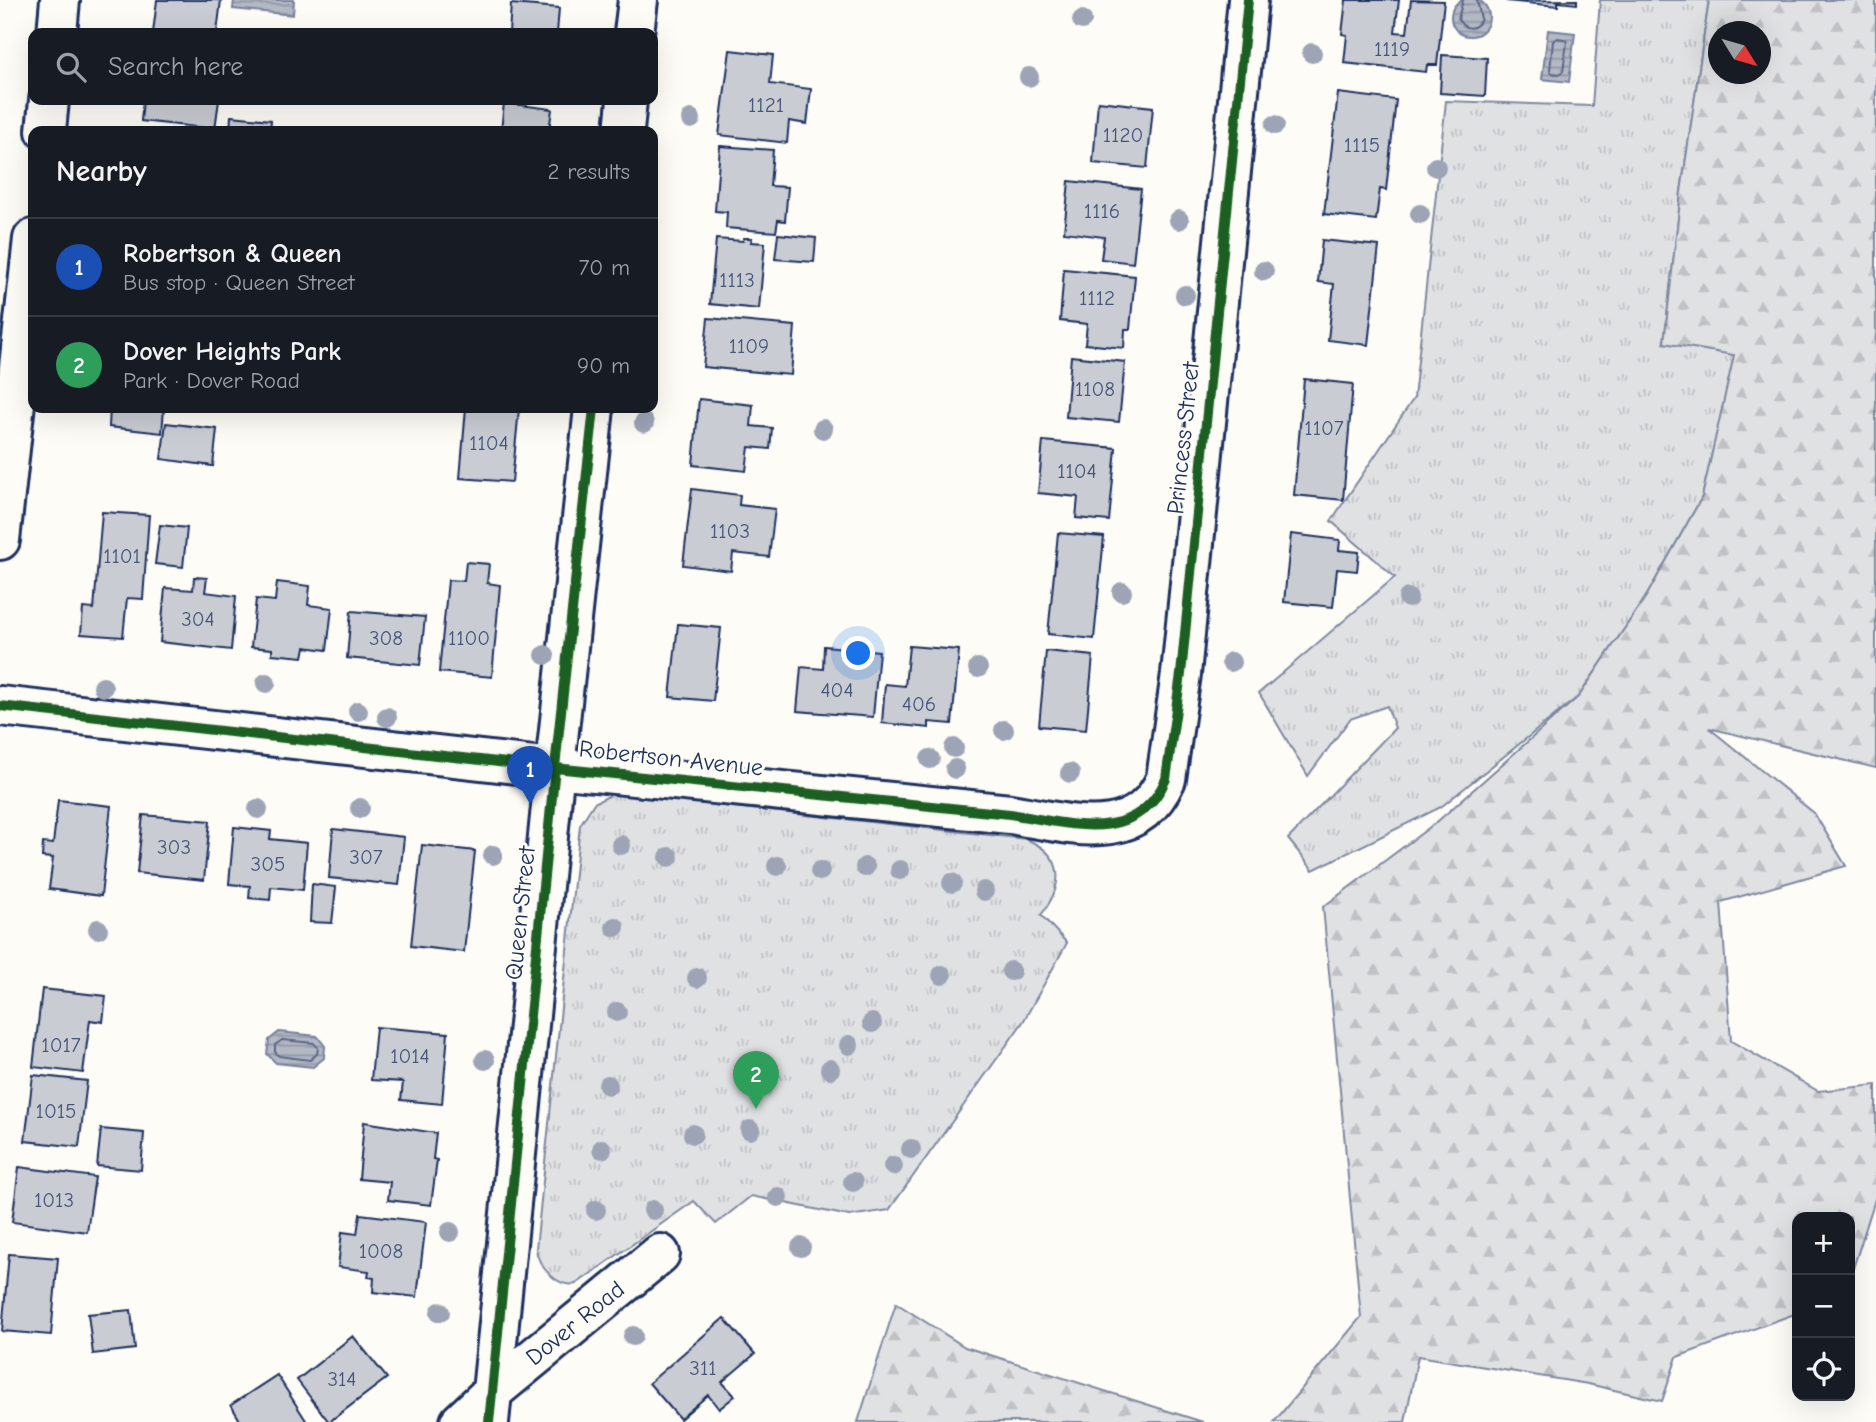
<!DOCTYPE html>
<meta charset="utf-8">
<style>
:root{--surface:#171b24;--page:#20242c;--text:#f1f3f6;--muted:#9ea1a6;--line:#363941;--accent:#b45309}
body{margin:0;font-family:"Comic Neue",sans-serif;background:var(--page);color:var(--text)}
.controls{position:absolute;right:21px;bottom:21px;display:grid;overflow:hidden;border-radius:14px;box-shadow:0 7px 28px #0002}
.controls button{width:63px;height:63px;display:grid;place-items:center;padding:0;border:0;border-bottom:2px solid var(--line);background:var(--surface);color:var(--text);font:35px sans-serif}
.compass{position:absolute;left:1708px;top:21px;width:63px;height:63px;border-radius:50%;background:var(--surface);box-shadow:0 7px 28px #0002;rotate:127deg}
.you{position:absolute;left:859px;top:654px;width:24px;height:24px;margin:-18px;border:5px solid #fff;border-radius:50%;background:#1a73e8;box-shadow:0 0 0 10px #1a73e833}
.badge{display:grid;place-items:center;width:46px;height:46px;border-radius:50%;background:var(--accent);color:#fff;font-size:23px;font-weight:700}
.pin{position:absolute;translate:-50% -58px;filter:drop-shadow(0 2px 4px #0008)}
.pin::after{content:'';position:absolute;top:37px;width:24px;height:21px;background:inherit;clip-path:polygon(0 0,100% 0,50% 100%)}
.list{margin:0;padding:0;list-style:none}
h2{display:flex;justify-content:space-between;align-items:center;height:91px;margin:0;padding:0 28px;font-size:30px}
h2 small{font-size:23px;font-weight:400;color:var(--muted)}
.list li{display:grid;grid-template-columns:46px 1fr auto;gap:21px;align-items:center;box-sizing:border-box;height:98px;padding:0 28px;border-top:2px solid var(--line)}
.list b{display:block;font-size:26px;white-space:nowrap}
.list p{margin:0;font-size:23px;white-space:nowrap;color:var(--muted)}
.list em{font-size:23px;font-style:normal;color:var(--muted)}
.icon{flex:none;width:38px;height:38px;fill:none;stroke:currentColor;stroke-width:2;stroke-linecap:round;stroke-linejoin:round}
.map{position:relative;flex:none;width:1876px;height:1422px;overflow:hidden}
.search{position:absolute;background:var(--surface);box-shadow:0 7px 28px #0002;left:28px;top:28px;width:630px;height:77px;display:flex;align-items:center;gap:18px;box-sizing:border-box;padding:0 24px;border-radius:14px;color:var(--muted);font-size:26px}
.panel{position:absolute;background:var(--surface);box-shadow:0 7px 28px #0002;left:28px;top:126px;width:630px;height:287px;border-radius:14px}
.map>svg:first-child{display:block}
.grass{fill:url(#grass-tufts);stroke:#7e88a0;stroke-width:2}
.forest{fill:url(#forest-firs);stroke:#7e88a0;stroke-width:2;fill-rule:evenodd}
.water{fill:url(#water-rules);stroke:#76819c;stroke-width:2}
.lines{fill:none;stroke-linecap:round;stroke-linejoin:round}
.shore{stroke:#586687;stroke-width:2}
.building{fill:#c9ccd3;stroke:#1b2f5e;stroke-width:2}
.minor-casing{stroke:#1b2f5e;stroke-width:44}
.minor{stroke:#fdfcf7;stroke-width:38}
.cycleway-casing{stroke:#fdfcf7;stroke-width:15}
.cycleway{stroke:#1b5e20;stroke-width:10}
.tree{fill:#9ca4b5}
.labels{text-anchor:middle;stroke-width:6;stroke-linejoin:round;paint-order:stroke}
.number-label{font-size:21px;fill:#46567b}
.street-label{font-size:24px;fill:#1b2f5e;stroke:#fdfcf7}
</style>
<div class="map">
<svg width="1876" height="1422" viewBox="0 0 1876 1422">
<defs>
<pattern id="grass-tufts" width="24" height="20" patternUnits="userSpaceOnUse" patternTransform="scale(1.75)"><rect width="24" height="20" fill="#e0e1e3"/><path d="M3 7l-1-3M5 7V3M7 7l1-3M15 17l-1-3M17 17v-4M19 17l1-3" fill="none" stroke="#c0c1c5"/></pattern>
<pattern id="forest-firs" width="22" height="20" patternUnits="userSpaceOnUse" patternTransform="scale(1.75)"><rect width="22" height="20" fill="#e0e1e3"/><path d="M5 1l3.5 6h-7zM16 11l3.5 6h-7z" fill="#c0c1c5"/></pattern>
<pattern id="water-rules" width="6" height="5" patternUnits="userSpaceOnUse" patternTransform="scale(1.75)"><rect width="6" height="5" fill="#b3b8c5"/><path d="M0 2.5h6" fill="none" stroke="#9196a3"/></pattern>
</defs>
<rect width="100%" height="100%" fill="#fdfcf7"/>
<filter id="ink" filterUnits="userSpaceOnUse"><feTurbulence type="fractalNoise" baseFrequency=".0143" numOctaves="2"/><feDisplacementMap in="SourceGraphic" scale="14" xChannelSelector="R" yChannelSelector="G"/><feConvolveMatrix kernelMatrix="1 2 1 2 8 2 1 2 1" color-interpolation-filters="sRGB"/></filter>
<g filter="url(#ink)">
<g class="grass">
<polygon points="1600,0 1709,0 1681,192 1664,343 1735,355 1702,497 1647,595 1579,696 1441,807 1313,870 1288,839 1395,728 1387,706 1350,719 1308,776 1259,693 1395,577 1331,521 1414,398 1446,101 1592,106"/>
<path d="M613 794 1026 839C1066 856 1064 885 1041 915L1067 943 1023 1022 889 1210 849 1216 751 1196 716 1224 694 1201 576 1284C557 1288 538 1266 536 1249L580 825 594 803Z"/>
</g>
<g class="forest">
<path d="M1709 0H1876V768L1709 728 1814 813 1846 866 1721 902 1731 1041 1818 1091 1876 1085V1196L1850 1278V1217H1797V1313L1677 1357 1662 1401 1588 1384 1418 1356 1405 1422H1274L1361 1317 1323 907 1438 821 1579 696 1647 595 1702 497 1734 355 1664 343 1681 192ZM1718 32H1760V74H1718Z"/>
<polygon points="896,1303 965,1347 1203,1422 858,1422"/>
</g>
<g class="water">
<circle cx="1470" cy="17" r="19"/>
<polygon points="234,0 294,0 293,15 233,9"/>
<polygon points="1548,30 1575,33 1569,82 1542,79"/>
<polygon points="279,1032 317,1036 325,1046 324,1058 313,1067 276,1063 267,1054 269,1040"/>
</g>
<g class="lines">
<g class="shore">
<path d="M1463 0 1458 19C1463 30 1476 31 1481 19L1477 0"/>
<polygon points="1557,38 1564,39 1567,42 1563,71 1560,74 1552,73 1550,70 1553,41"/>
<polygon points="282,1040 314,1043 318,1048 317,1054 310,1060 279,1056 275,1052 275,1045"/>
</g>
</g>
<g class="building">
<polygon points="157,0 221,0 217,33 153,33"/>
<polygon points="1346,0 1399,0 1395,32 1407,33 1411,0 1444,1 1437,65 1427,65 1426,72 1344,63 1347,35 1342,34"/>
<polygon points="1577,0 1577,4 1558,2 1558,6 1506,1"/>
<polygon points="511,4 559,8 557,33 509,33"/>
<polygon points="730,50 773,55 770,84 811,89 807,124 789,121 787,143 719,135"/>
<polygon points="1442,55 1487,58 1485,96 1440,93"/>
<polygon points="1338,93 1396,100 1386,190 1380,189 1376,220 1324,214"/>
<polygon points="143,100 219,100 215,129 141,121"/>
<polygon points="1098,101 1153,107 1147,168 1093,163"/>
<polygon points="504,103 552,109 549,131 501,131"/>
<polygon points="231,116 271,120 270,131 230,131"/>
<polygon points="720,146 773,150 770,186 788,187 785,221 778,220 776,232 726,228 727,212 715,211"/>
<polygon points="1069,181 1141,189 1133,263 1101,259 1104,237 1064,232"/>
<polygon points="778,234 816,238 814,262 775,259"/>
<polygon points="744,238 752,238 751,242 765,243 759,309 710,304 716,239 743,241"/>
<polygon points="1322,240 1379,246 1368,345 1328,340 1334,284 1318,282"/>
<polygon points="1064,269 1135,276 1130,329 1125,329 1124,348 1085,344 1087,324 1060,321"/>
<polygon points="708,318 795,326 791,375 703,367"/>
<polygon points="1071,356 1125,362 1119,422 1066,417"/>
<polygon points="1304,379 1353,384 1343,500 1294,495"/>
<polygon points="699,399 753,405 751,426 772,428 770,449 749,447 746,471 693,465"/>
<polygon points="110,408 164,408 162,433 109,427"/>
<polygon points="466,408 519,408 512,482 460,478"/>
<polygon points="166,423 217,429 213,466 161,459"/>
<polygon points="1043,441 1116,448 1109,521 1076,518 1078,497 1038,493"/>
<polygon points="692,489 740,495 739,505 775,509 769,557 733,553 731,571 683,565"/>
<polygon points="102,512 149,515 143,599 127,598 123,637 81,634 83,608 94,609"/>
<polygon points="160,525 187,528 183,567 155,564"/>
<polygon points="1058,533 1104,537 1094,639 1048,634"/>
<polygon points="1291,534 1340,540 1339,550 1359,552 1357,571 1337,569 1333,607 1284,602"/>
<polygon points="466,562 489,564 487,583 500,585 492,677 439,672 448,580 464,581"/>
<polygon points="194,577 207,578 205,592 236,596 231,650 160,642 165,588 193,590"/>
<polygon points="277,582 310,586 308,605 332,608 327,650 305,647 303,657 272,654 272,649 251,647 256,599 275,601"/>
<polygon points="351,611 425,617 420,665 347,658"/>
<polygon points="678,624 721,628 713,701 670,697"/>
<polygon points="824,646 879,651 873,717 797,711 801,667 823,669"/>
<polygon points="909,646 959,650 952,724 929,722 929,728 882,723 885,684 905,686"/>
<polygon points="1046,651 1093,656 1086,730 1039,726"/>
<polygon points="58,800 111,806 101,896 49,889 53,858 42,857 43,843 53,844"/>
<polygon points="143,815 210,821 204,880 137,873"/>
<polygon points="234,827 271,831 270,839 307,843 303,890 271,887 270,900 249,898 250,886 229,884"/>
<polygon points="333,829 404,837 399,885 329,878"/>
<polygon points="422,845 475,851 464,952 411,946"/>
<polygon points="312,884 336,887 332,923 310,922"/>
<polygon points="42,989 106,996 103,1022 90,1020 83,1073 33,1067"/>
<polygon points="376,1027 448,1033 442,1104 401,1100 403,1082 371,1080"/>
<polygon points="33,1075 87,1081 79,1147 25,1141"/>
<polygon points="364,1122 436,1133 433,1159 437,1160 431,1205 388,1200 390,1182 359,1179"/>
<polygon points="101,1129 144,1133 141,1170 97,1166"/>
<polygon points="19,1167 95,1177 87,1232 12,1222"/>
<polygon points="360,1214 426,1222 417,1297 373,1292 374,1278 368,1277 369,1271 338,1267 342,1232 357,1234"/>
<polygon points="9,1254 58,1258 51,1335 2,1331"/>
<polygon points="131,1310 135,1349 93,1354 88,1314"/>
<polygon points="724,1318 755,1354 722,1382 735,1396 719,1409 708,1395 680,1419 649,1383"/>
<polygon points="353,1336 387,1378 329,1422 297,1380"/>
<polygon points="277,1375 307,1422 241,1422 231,1405"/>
</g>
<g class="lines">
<g class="minor-casing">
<g id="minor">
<polyline points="57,33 60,0"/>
<polyline points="634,33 638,0"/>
<polyline points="46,131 49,100"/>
<polyline points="624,131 627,100"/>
<polyline points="0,540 33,239"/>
<path d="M0 706 525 765 1010 814C1068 823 1136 847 1166 779L1181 674 1248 0"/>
<polyline points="460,1422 492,1392 660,1254"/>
<polyline points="489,1422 555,767 594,408"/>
</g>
</g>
<use href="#minor" class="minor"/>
<g class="cycleway-casing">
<g id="cycleway">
<path d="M0 706 525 765 1010 814C1068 823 1136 847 1166 779L1181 674 1248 0"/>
<polyline points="489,1422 555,767 594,408"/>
</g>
</g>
<use href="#cycleway" class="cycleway"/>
</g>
<g class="tree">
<circle cx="1082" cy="20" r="10"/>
<circle cx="1312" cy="53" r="10"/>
<circle cx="1029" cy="77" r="10"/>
<circle cx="691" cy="119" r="10"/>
<circle cx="1275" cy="125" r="10"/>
<circle cx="1436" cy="167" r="10"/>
<circle cx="1420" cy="214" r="10"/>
<circle cx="1179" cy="220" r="10"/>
<circle cx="1264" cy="271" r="10"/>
<circle cx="1185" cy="295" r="10"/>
<circle cx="644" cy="423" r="10"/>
<circle cx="823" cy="429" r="10"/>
<circle cx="1122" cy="592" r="10"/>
<circle cx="1408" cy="598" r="10"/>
<circle cx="545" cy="655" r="10"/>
<circle cx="1231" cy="662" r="10"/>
<circle cx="978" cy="668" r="10"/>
<circle cx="266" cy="683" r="10"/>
<circle cx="103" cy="687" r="10"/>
<circle cx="358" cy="711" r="10"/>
<circle cx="387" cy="717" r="10"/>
<circle cx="1004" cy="730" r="10"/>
<circle cx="954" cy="748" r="10"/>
<circle cx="930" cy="759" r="10"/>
<circle cx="955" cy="769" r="10"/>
<circle cx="1070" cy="773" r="10"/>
<circle cx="360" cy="808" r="10"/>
<circle cx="258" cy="809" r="10"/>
<circle cx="621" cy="845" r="10"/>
<circle cx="493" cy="855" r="10"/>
<circle cx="669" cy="857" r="10"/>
<circle cx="777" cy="866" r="10"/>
<circle cx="865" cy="867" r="10"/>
<circle cx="900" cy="870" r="10"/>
<circle cx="820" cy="871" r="10"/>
<circle cx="952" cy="883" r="10"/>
<circle cx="984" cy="891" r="10"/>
<circle cx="615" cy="927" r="10"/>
<circle cx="98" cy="929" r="10"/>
<circle cx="1011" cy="971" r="10"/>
<circle cx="942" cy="975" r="10"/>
<circle cx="697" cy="978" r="10"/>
<circle cx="617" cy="1012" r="10"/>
<circle cx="872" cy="1023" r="10"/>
<circle cx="849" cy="1045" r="10"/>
<circle cx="485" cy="1060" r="10"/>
<circle cx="830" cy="1069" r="10"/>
<circle cx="608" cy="1085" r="10"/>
<circle cx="750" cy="1130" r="10"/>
<circle cx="693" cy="1134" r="10"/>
<circle cx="602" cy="1149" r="10"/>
<circle cx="911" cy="1149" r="10"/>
<circle cx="893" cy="1166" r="10"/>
<circle cx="853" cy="1182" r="10"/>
<circle cx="778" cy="1197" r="10"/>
<circle cx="596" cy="1210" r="10"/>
<circle cx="653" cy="1210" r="10"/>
<circle cx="450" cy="1232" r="10"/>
<circle cx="801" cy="1247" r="10"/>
<circle cx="440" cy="1312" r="10"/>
<circle cx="633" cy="1336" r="10"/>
</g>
</g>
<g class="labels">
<g class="number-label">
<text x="1392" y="56">1119</text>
<text x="766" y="112">1121</text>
<text x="1123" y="142">1120</text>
<text x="1362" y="152">1115</text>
<text x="1102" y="218">1116</text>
<text x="737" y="287">1113</text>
<text x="1097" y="305">1112</text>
<text x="749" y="353">1109</text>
<text x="1095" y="396">1108</text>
<text x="1324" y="435">1107</text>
<text x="489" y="450">1104</text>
<text x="1077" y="478">1104</text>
<text x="730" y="538">1103</text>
<text x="122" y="563">1101</text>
<text x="198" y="626">304</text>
<text x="386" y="645">308</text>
<text x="469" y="645">1100</text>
<text x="837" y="697">404</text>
<text x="919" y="711">406</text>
<text x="174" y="854">303</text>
<text x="366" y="864">307</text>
<text x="268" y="871">305</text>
<text x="61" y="1052">1017</text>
<text x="410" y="1063">1014</text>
<text x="56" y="1118">1015</text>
<text x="54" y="1207">1013</text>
<text x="381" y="1258">1008</text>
<text x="703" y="1375">311</text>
<text x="342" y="1386">314</text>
</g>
<g class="street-label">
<text transform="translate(1183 438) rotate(-84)" y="8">Princess Street</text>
<text transform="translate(671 758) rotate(6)" y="8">Robertson Avenue</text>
<text transform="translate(520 913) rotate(-84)" y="8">Queen Street</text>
<text transform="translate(575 1323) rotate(-39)" y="8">Dover Road</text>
</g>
</g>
</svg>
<div class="controls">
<button>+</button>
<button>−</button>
<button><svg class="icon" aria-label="locate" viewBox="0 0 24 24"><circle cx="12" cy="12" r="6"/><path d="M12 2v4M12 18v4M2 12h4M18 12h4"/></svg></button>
</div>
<svg class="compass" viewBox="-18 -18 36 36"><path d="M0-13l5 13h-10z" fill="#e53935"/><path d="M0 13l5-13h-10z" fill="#9ea1a6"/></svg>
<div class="you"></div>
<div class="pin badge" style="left:530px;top:804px;background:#1a4fb4">1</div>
<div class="pin badge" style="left:756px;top:1109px;background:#2e9e5b">2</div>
<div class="search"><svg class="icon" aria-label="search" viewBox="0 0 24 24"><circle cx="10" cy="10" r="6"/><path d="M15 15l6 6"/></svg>Search here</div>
<section class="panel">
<h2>Nearby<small>2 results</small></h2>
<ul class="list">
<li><span class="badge" style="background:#1a4fb4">1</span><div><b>Robertson &amp; Queen</b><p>Bus stop · Queen Street</p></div><em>70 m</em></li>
<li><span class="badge" style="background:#2e9e5b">2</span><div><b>Dover Heights Park</b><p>Park · Dover Road</p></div><em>90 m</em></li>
</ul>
</section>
</div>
